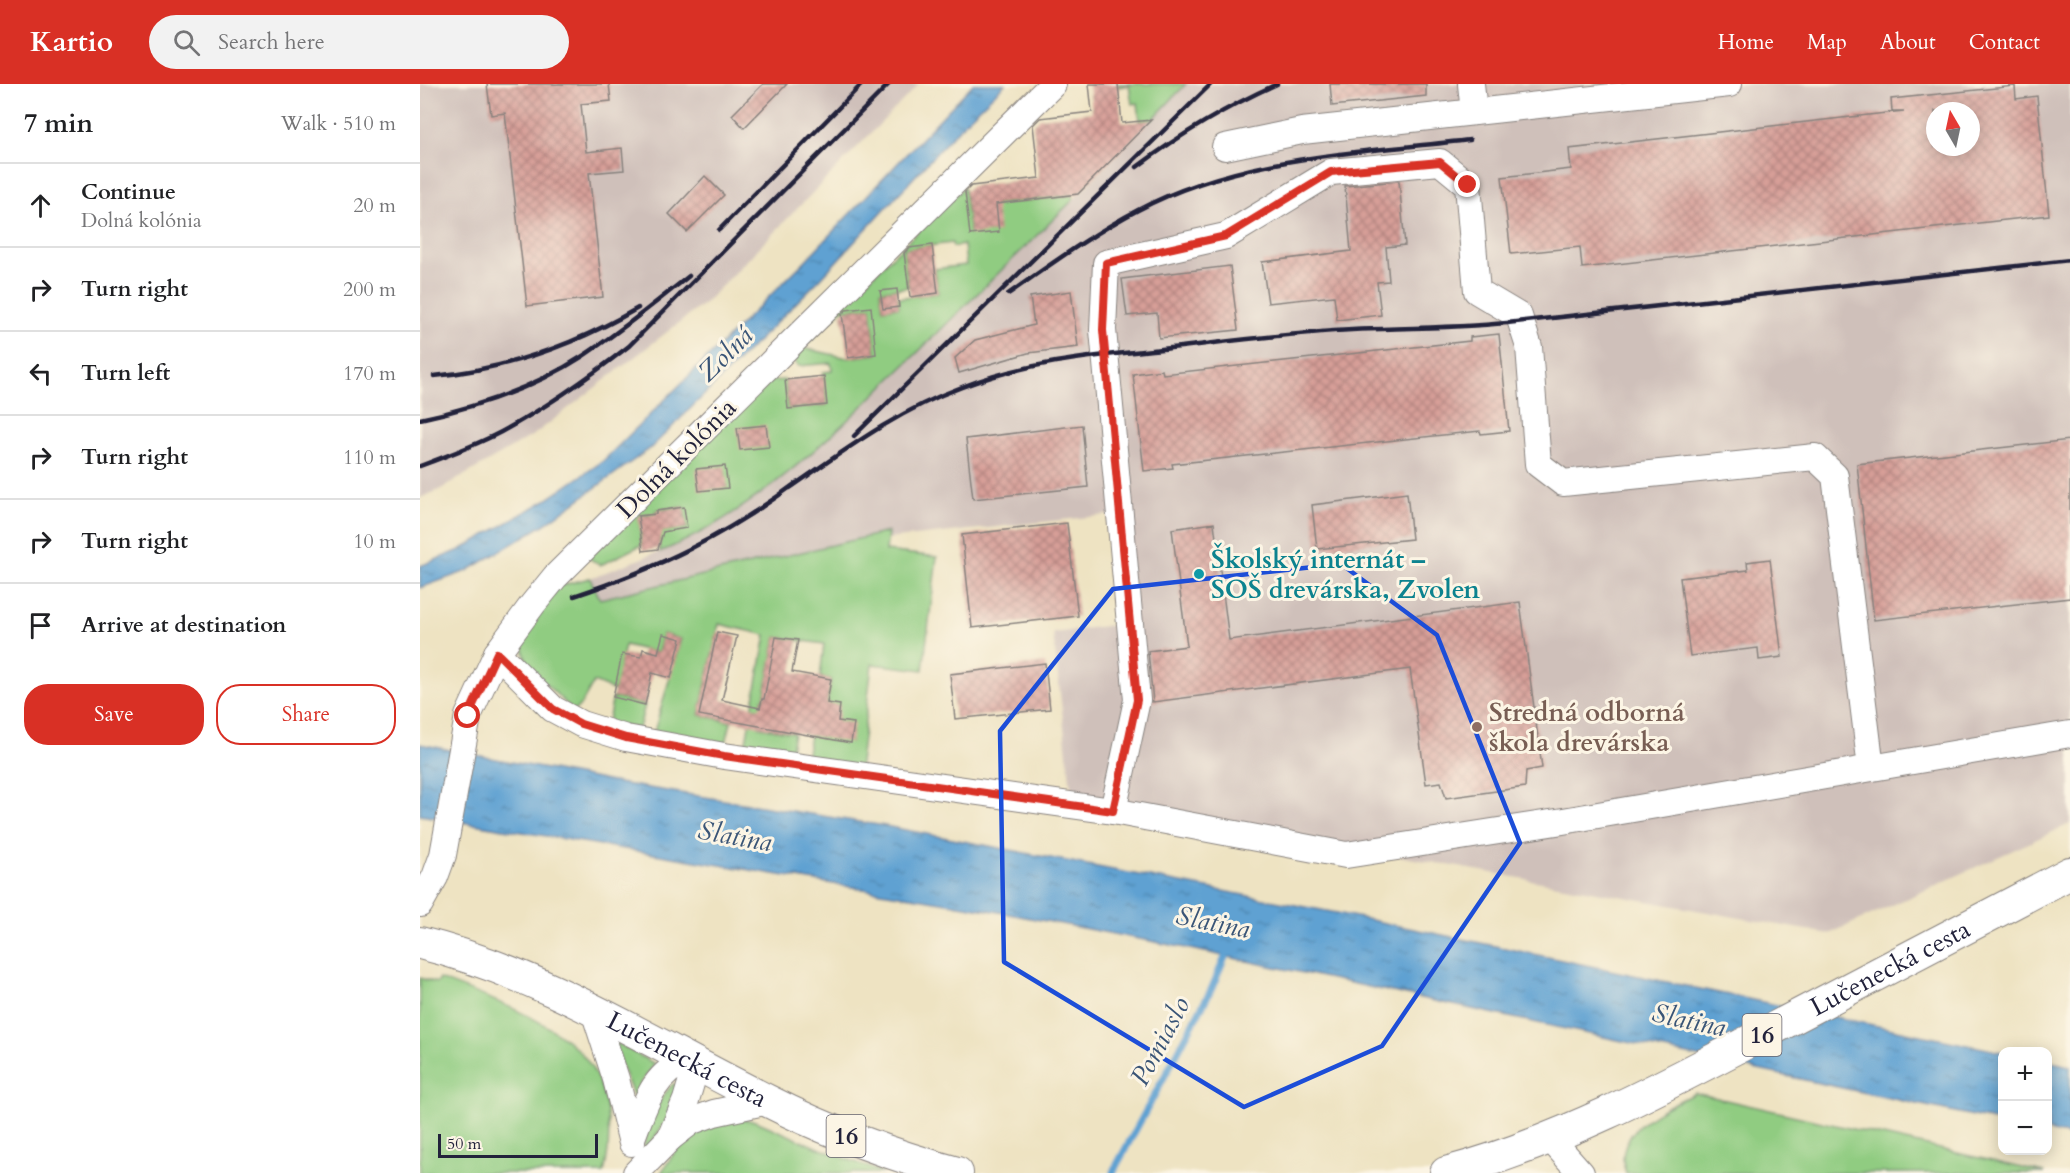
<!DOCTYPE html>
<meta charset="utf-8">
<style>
:root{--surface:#fff;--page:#f2f2f2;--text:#202124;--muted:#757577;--line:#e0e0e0;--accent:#d93025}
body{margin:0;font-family:Cardo,serif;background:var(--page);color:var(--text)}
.controls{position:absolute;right:18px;bottom:18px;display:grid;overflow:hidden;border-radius:12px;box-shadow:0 3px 15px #0003}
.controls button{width:54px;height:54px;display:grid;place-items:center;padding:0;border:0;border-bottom:2px solid var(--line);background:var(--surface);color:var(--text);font:30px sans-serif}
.compass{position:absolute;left:1506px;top:18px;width:54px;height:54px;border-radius:50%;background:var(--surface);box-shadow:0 3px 15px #0003;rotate:351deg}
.scale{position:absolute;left:18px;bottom:15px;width:160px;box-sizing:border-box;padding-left:6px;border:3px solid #22223b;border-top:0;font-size:16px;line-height:21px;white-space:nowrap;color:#22223b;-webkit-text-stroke:4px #fcf5e5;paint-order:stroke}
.stop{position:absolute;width:18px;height:18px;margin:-14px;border:4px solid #d93025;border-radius:50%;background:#fff}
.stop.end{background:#d93025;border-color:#fff;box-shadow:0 2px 6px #0008}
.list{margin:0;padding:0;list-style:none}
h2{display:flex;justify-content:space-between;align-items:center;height:78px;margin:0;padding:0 24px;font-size:26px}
h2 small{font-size:20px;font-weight:400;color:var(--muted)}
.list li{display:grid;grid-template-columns:39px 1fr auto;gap:18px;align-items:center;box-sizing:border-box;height:84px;padding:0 24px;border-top:2px solid var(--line)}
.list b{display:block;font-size:22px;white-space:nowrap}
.list p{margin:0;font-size:20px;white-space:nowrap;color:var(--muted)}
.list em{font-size:20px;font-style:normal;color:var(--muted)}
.actions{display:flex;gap:12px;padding:18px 24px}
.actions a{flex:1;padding:14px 0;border:2px solid var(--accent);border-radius:24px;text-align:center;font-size:21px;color:var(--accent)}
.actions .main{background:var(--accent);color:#fff}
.icon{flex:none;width:33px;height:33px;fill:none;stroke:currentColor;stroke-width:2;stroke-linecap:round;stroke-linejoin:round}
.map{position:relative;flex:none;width:1650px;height:1089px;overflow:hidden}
header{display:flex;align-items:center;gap:36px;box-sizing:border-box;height:84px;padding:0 30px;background:var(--accent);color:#fff}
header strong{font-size:28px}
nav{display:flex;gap:33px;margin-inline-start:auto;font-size:21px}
.search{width:420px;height:54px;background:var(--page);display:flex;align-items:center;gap:15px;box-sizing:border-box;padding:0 21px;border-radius:33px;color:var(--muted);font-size:22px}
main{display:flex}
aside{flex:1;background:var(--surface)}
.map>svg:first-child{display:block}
.industrial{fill:#cfc0ba;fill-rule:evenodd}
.green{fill:#90cc81;stroke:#59775e;stroke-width:1.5;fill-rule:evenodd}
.water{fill:url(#water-ripples);stroke:#406286;stroke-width:1.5}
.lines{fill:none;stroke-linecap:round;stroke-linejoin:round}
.stream{stroke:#5ea1d2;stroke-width:7}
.building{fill:url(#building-cross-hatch);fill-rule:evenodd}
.minor-casing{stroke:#88827e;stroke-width:28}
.major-casing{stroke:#88827e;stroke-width:34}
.minor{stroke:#fff;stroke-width:26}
.major{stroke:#fff;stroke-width:32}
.rail{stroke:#22223b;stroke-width:4.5}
.route{stroke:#d93025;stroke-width:8}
.marked{fill:none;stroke:#1d4ed8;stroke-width:4.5;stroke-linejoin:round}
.culture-dot{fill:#0f9aa8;stroke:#fcf5e5;stroke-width:2}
.education-dot{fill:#8d6e63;stroke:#fcf5e5;stroke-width:2}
.labels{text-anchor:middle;stroke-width:6;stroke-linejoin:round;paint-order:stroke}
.shield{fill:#fcf5e5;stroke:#63616e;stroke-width:1.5}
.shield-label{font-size:24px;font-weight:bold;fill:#22223b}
.street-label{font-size:26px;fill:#22223b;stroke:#fcf5e5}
.culture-label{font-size:26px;font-weight:bold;fill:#0d838f;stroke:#fcf5e5;text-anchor:start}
.education-label{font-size:26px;font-weight:bold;fill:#785e54;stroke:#fcf5e5;text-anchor:start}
.water-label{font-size:27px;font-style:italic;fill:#3a5577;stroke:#fcf5e5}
</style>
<header>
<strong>Kartio</strong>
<div class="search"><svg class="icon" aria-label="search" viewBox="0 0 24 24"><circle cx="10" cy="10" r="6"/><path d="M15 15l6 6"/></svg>Search here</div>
<nav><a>Home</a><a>Map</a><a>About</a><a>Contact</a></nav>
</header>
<main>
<aside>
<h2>7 min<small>Walk · 510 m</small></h2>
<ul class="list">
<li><svg class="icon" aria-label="ahead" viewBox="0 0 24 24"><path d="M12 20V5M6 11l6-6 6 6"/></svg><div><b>Continue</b><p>Dolná kolónia</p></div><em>20 m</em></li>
<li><svg class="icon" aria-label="right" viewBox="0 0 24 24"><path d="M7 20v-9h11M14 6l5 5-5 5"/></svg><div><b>Turn right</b></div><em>200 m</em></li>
<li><svg class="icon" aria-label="left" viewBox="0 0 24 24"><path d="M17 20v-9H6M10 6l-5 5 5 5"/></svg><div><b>Turn left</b></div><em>170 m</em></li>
<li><svg class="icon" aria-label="right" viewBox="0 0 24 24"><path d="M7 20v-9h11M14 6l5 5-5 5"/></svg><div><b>Turn right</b></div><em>110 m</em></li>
<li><svg class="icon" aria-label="right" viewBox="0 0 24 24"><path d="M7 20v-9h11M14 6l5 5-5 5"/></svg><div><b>Turn right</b></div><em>10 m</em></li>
<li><svg class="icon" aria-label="arrive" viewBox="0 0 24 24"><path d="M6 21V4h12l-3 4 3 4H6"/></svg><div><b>Arrive at destination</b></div></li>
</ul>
<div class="actions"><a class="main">Save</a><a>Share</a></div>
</aside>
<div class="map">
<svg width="1650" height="1089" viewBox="0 0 1650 1089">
<defs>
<pattern id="water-ripples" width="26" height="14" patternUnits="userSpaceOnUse" patternTransform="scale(1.5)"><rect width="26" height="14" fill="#5ea1d2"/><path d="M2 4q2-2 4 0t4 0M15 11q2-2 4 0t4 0" fill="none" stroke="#4d83ac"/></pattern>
<pattern id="building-cross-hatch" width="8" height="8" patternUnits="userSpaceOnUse" patternTransform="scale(1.5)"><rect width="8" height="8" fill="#d79f98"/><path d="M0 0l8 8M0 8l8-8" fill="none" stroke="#ae817d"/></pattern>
</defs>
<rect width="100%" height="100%" fill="#fcf5e5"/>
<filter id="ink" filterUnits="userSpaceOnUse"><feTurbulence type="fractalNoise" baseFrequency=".0167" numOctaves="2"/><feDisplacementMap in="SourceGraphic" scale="12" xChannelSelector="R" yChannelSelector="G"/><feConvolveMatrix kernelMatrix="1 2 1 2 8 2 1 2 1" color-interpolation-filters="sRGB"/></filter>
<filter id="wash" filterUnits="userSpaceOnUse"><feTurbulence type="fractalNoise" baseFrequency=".008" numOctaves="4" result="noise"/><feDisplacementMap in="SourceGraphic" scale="24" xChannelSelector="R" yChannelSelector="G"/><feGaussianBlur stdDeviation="1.35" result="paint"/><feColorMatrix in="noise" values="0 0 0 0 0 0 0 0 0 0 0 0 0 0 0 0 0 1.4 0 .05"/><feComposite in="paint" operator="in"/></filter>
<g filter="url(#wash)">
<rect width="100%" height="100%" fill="#eee3c2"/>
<g class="industrial">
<polygon points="0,0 499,0 286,218 115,350 19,406 0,414"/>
<path d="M766 0H1650V740L1409 850 652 713 633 549 701 540 688 431 467 455V448L179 515 170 494 262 459 308 432 440 324 664 105ZM1515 27H1551V63H1515Z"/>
</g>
<g class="green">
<polygon points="698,0 766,0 732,36 720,37 718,19 712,20 709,1 698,3"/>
<path d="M544 103 550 150 576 120 652 111 653 116C600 168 547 220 494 272 420 344 338 428 240 468L238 448 267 444 264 423 236 426V430L219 432 222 461C207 467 195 475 180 481L167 473 346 297 365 296 368 325 407 321 403 288 412 287 411 279 379 282 376 280 373 269ZM532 159 533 163 544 161 546 181 515 185 518 209 478 214 479 223 463 225 460 207 488 203 484 165ZM451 223 456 270 428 274 383 264 422 226Z"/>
<path d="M468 448 466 467 517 473 503 586 452 580 439 687 386 675 390 651 418 637 407 619 411 595 400 593 404 560 356 553 344 615H342L339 643 374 649 370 671 325 663 346 551 299 540 279 631 311 638 306 659 291 662 234 648 261 555 243 550 238 569 205 561 195 607 174 598 162 619 154 627 112 587C106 577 101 563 103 551 105 542 131 512 139 502L170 494 180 515Z"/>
<polygon points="193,613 225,621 219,644 187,642"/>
<path d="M0 894 17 899 19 895C62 911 124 933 157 965 189 996 194 1048 184 1089H0Z"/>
<polygon points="190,955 235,980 222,997 214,1013"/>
<path d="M253 1000 259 1002 250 1031 223 1071C225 1045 234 1020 253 1000Z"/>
<path d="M1275 1009 1625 1089H1206C1190 1046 1245 1024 1275 1009Z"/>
<polygon points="316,1035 336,1037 396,1063 464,1089 241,1089 260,1060 269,1050"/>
</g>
<g class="water">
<polygon points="553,0 585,0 546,37 401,194 232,363 125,440 47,487 0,504 0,482 40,466 126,416 183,377 383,179"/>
<polygon points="0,660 198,699 465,742 917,829 1582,968 1582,1038 766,864 569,826 0,731"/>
<polygon points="1628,977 1650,982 1650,1052 1628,1047"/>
</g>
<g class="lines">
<polyline class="stream" points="693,1088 791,906 809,864"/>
</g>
<g id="blocks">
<g class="building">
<polygon points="67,0 189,0 191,17 161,20 166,68 202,64 204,86 169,89 183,213 107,222 85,29 71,31"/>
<polygon points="343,0 367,0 324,44 312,31"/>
<polygon points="669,0 698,0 702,39 731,36 658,110 576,120 579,148 550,151 545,108 551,102 619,94 613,41 620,34 672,28"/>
<polygon points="910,0 1006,0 1006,12 912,22"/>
<path d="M1595 2 1596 15 1617 12 1629 131 1162 184 1160 163 1091 170 1082 93 1151 85 1149 65 1484 27H1472L1471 15ZM1515 27H1551V63H1515Z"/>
<polygon points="285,92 304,111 267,148 249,130"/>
<polygon points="979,97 985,161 966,163 969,197 957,198 961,231 917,236 914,212 848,219 842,178 931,167 925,102"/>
<polygon points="512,161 518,209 490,213 484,169 489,164"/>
<polygon points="810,182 818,246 739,254 737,229 707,232 702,195"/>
<polygon points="477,205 479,223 463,225 460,207"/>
<polygon points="651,207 658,263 608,269 539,289 535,274 555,256 614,241 610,213"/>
<polygon points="451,223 456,270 428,274 422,230 426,226"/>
<polygon points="1079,250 1089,347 1061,350 1060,347 752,380 753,384 724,387 713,290 742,286 743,290 1050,257 1050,253"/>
<polygon points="404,292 407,321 368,325 365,296"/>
<polygon points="346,341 349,363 320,366 317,344"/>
<polygon points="662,341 668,403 553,415 546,355"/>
<polygon points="1650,356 1650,514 1454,536 1437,380"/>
<polygon points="305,382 308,404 279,407 276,385"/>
<polygon points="987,409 992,455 897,465 892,421"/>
<polygon points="264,423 267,444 243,448 238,465 223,467 218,432 236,430 236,427"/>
<polygon points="647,439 658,532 552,544 542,451"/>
<polygon points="794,439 809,556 1100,518 1122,684 1106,687 1105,703 1026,714 1021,698 1006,700 990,585 733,618 728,567 767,562 752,445"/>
<polygon points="1350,475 1362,573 1339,576 1338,564 1270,572 1260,494 1328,486 1327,478"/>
<polygon points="297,548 317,552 302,616 340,624 342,615 344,615 356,553 378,556 372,588 411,595 407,619 420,621 418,637 434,639 431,659 279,631"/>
<polygon points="243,550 261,555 251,594 232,589 225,621 193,613 202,570 221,573 223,565 238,569"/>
<polygon points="625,579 630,625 535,635 530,590"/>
</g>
</g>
</g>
<g filter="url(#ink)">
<use href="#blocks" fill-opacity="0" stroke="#88827e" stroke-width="1.5"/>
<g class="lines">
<g class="minor-casing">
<g id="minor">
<polyline points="1051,0 1054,28"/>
<polyline points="805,63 882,47 1309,0"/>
<polyline points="77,569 133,625 161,640 206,654 304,672 693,727 926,771 1143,737 1650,650"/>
<polyline points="693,727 717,616 683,246 686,179 806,152 911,88 1020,78 1048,101 1057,207 1099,232 1109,263 1118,380 1143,399 1395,373 1415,392 1451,684"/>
<polyline points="0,820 15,793 23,771 48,632 77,569 113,520 135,493 633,0"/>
<polyline points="174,927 196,995 212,1059"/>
<path d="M212 1054C225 1021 232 990 268 976L272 996 266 1016 250 1054 216 1089"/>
<polyline points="250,1054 272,1037 294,1029 348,1017"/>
<polyline points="1130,1054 1161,1089"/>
</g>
</g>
<g class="major-casing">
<g id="major">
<path id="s1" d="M0 859C123 889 233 960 346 1016 407 1047 471 1071 537 1089"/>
<path id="s2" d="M1026 1089C1137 1059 1239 1005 1341 951 1444 897 1547 843 1650 789"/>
</g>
</g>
<use href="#minor" class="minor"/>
<use href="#major" class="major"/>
<g class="rail">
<path d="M717 83C761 50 806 23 857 0"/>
<polyline points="299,146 442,0"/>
<path d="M588 210C630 181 672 150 718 126 819 72 938 69 1050 56"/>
<path d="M14 292C87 285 155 261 218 224"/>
<path d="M0 335C57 323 114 304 163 272 200 248 235 219 269 192"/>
<polyline points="434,352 791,0"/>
<path d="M0 382C27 372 56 361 81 348 127 323 168 294 209 262L469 0"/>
<path d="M370 404C425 366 479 326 542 303 606 278 674 272 742 265 805 258 869 249 932 246 984 244 1035 244 1087 239L1650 176"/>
<path d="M154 512C238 484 305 452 376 399"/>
</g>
</g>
</g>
<g class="lines" filter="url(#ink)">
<polyline class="route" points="48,632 77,569 133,625 161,640 206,654 304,672 693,727 717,616 683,246 686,179 806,152 911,88 1020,78 1048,101"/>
</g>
<path class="marked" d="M921 480 1017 551 1100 759 962 962 824 1023 584 878 580 647 693 505Z"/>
<circle class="culture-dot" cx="779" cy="490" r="6"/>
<circle class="education-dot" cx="1057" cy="643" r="6"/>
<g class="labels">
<g class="shield">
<rect x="1322.5" y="930" width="39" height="42" rx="4.5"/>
<rect x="406.5" y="1031" width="39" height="42" rx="4.5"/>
</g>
<g class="shield-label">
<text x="1342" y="959">16</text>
<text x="426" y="1060">16</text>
</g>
<g class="street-label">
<text transform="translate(256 374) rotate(-45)" y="9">Dolná kolónia</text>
<text dy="9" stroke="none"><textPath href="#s2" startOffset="490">Lučenecká cesta</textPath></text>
<text dy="9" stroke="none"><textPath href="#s1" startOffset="292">Lučenecká cesta</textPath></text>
</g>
<g class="culture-label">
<text x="791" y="484">Školský internát –<tspan x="791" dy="30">SOŠ drevárska, Zvolen</tspan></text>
</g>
<g class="education-label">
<text x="1069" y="637">Stredná odborná<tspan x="1069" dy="30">škola drevárska</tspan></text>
</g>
<g class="water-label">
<text transform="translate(305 270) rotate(-45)" y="9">Zolná</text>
<text transform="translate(315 752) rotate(10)" y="9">Slatina</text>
<text transform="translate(793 838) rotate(11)" y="9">Slatina</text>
<text transform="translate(1269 936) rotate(12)" y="9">Slatina</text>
<text transform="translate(740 957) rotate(-62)" y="9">Pomiaslo</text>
</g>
</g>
</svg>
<div class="controls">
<button>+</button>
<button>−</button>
</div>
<svg class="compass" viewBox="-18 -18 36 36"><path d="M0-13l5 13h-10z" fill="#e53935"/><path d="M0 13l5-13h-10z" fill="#757577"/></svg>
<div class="scale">50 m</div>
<div class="stop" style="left:48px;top:632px"></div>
<div class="stop end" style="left:1048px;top:101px"></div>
</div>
</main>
